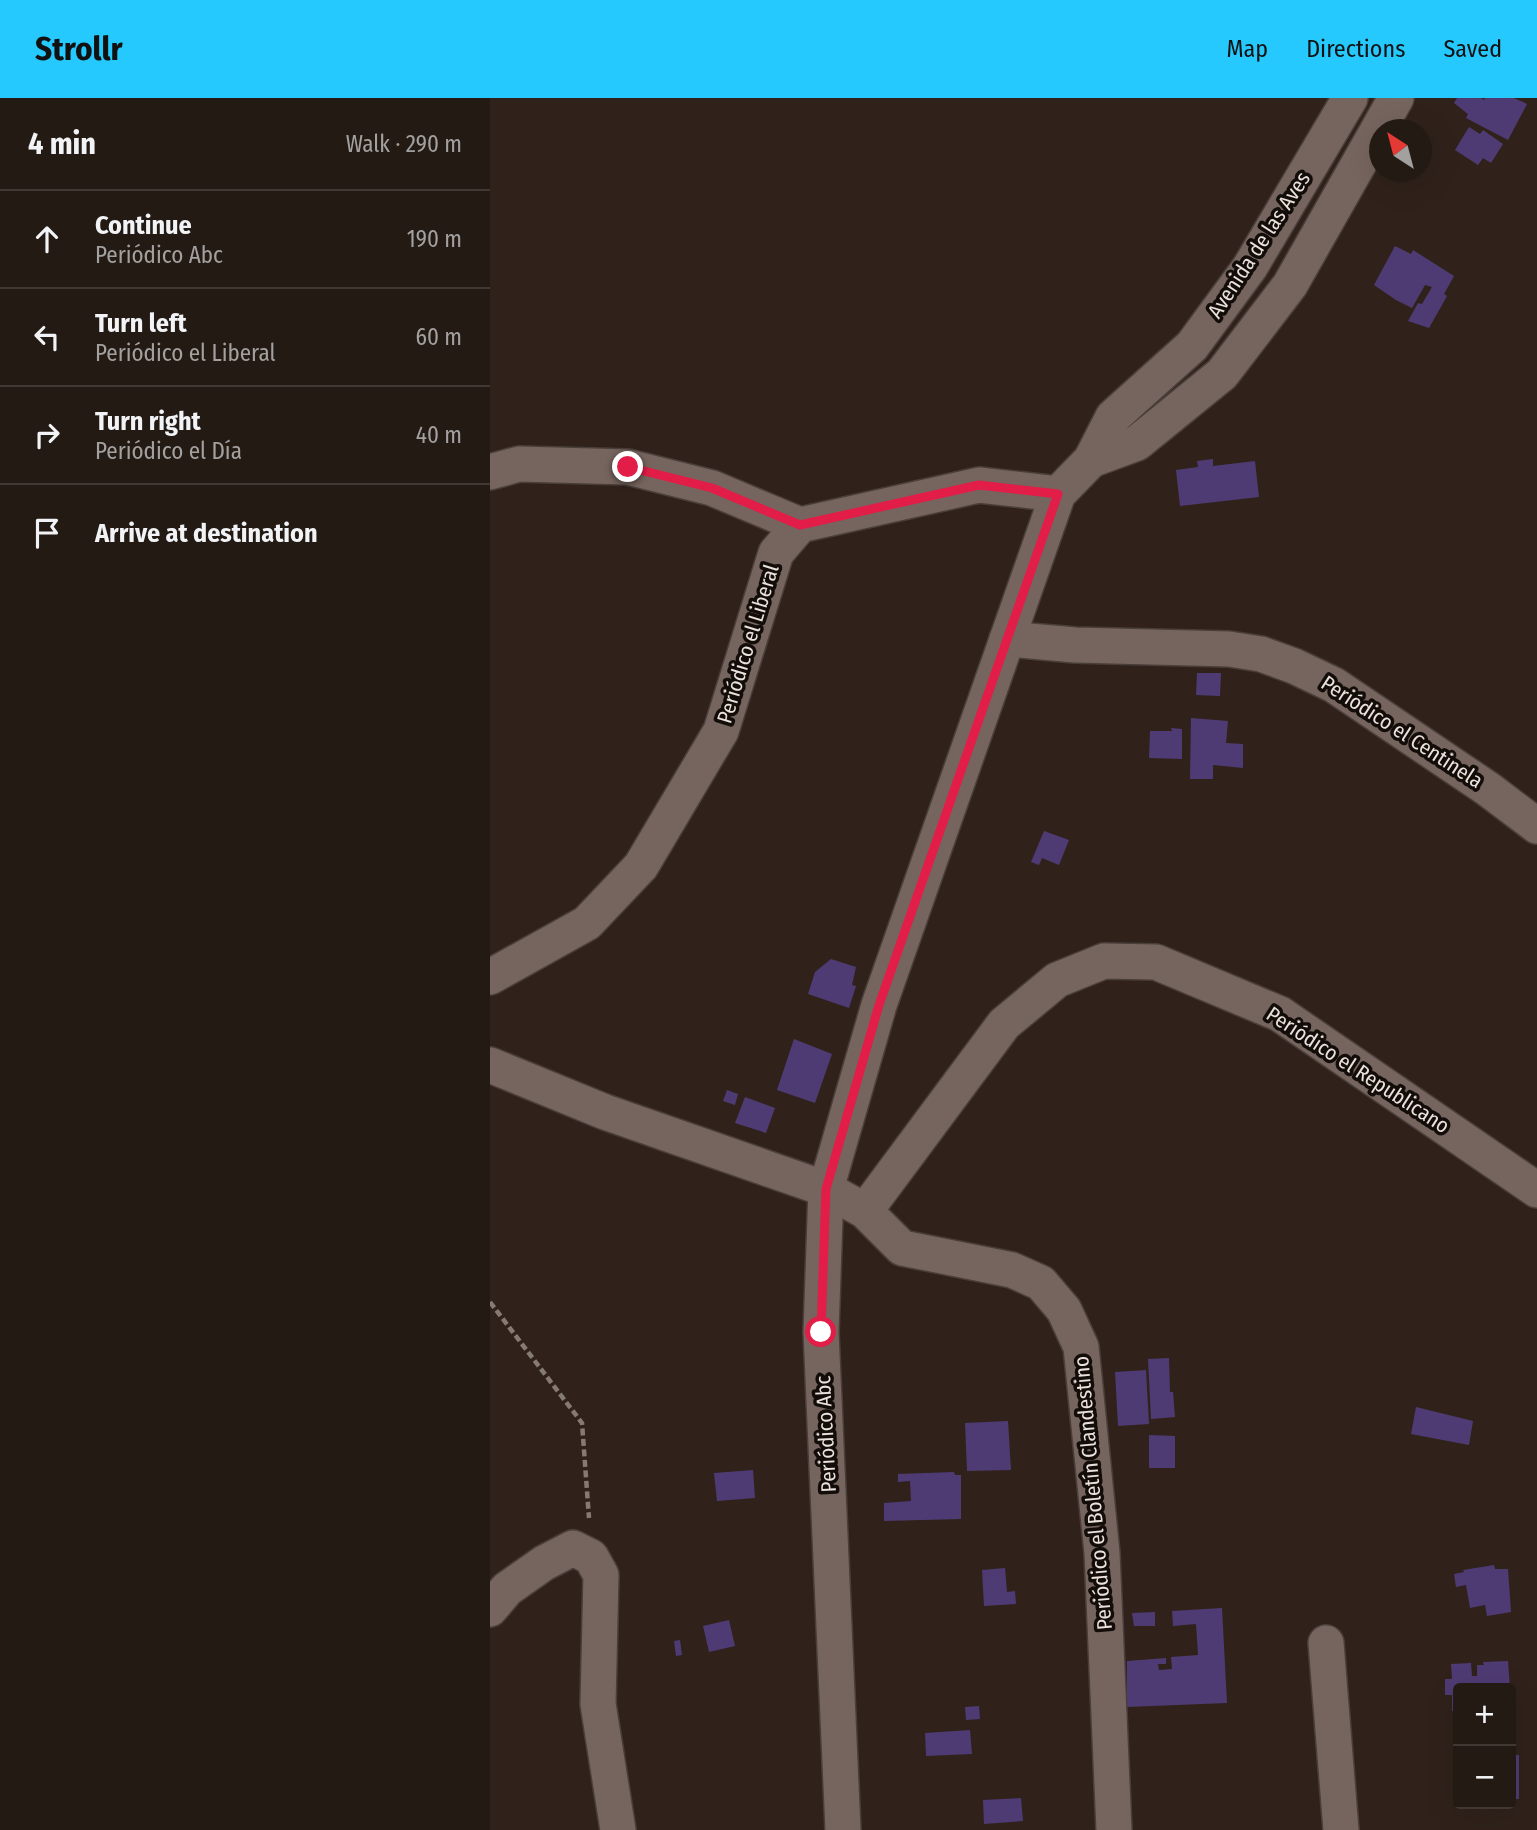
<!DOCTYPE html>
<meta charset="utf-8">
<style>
:root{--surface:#241a14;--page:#302722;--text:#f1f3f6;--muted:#a3a1a0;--line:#413834;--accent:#25c9fe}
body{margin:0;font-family:"Fira Sans Condensed",sans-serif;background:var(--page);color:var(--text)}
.controls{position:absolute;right:21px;bottom:21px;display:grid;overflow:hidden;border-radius:7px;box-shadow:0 7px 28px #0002}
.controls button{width:63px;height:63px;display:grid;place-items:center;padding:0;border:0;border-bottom:2px solid var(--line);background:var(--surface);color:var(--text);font:35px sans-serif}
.compass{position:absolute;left:879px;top:21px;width:63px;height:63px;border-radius:50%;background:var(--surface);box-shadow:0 7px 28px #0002;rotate:324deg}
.stop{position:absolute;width:21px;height:21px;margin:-16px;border:5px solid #e11d48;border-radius:50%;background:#fff}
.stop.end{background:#e11d48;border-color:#fff;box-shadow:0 2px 7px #0008}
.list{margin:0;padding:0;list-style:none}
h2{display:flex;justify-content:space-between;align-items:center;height:91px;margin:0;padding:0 28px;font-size:30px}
h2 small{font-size:23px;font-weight:400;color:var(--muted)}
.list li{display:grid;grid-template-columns:46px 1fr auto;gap:21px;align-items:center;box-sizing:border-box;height:98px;padding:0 28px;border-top:2px solid var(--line)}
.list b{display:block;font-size:26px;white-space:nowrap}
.list p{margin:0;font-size:23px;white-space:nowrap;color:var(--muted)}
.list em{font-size:23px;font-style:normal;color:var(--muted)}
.icon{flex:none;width:38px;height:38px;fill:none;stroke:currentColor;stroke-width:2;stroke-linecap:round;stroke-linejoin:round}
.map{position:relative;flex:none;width:1047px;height:1732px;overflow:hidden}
header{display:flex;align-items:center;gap:42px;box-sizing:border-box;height:98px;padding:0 35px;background:var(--accent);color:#111}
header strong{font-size:33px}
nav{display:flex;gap:38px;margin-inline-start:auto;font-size:24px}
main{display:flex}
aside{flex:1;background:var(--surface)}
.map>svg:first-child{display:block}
.building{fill:#4f3b73}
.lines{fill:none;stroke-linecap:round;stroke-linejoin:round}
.minor-casing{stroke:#4a3e3a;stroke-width:38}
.path{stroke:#867a74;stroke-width:4.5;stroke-dasharray:7 3.5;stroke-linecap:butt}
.minor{stroke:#76655e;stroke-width:35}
.route{stroke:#e11d48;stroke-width:9}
.labels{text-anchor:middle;stroke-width:7;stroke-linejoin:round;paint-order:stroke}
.street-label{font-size:21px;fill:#ebe1dd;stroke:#130d0a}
</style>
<header>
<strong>Strollr</strong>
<nav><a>Map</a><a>Directions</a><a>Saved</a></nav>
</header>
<main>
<aside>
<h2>4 min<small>Walk · 290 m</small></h2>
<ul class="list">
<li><svg class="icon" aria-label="ahead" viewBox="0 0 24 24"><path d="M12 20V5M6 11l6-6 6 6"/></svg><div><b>Continue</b><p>Periódico Abc</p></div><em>190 m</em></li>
<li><svg class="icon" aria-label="left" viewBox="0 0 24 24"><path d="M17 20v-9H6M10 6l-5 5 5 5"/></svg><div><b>Turn left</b><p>Periódico el Liberal</p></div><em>60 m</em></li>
<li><svg class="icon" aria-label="right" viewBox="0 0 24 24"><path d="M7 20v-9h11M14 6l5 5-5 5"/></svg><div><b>Turn right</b><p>Periódico el Día</p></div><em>40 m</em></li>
<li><svg class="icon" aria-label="arrive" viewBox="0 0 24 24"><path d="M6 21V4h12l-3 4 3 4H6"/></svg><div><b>Arrive at destination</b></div></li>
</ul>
</aside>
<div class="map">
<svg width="1047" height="1732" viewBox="0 0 1047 1732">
<rect width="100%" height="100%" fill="#30221b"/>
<g class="building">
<polygon points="967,0 991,0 994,2 995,0 1024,0 1037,6 1018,42 976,20 978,16 964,5"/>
<polygon points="979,29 990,36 993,32 1013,46 1001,65 993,60 988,67 965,52"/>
<polygon points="905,148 921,156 923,152 964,178 954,196 957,198 939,230 918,223 928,205 932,206 942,189 935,187 922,210 906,202 884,187"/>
<polygon points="723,361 723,368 765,363 769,399 690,408 686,372 708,369 707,363"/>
<polygon points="707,575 731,575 730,598 706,597"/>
<polygon points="701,620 738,623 736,645 753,646 753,670 723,667 723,681 700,681"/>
<polygon points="681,630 692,631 692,661 659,660 660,633 682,633"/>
<polygon points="554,733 579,742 569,767 552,760 549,767 541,764"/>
<polygon points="341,861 366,869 362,887 366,888 359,910 318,896 325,874"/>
<polygon points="304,941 342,956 325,1005 287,992"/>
<polygon points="237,992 248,996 245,1007 233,1003"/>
<polygon points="255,999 285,1010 276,1035 245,1025"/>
<polygon points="679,1260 680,1294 683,1294 685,1319 661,1321 658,1261"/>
<polygon points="656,1272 659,1326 628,1328 625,1274"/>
<polygon points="926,1309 983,1323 979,1347 921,1336"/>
<polygon points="518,1323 521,1372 477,1373 475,1325"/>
<polygon points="659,1337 685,1338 685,1370 659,1370"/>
<polygon points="263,1372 265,1400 227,1403 224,1375"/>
<polygon points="464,1374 465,1377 471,1377 471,1421 394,1423 394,1405 421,1403 420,1383 408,1384 408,1376"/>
<polygon points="1004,1467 1005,1471 1018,1471 1021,1514 997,1518 995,1507 980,1510 976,1487 966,1489 964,1476 974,1474 973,1472"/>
<polygon points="515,1470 517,1494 525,1493 526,1506 494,1508 492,1472"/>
<polygon points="732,1510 737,1605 637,1609 637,1563 676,1560 676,1566 668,1566 669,1572 682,1571 681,1559 708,1557 706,1526 683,1528 682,1513"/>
<polygon points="665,1514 665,1528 644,1528 642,1515"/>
<polygon points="239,1522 245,1548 219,1554 213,1528"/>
<polygon points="190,1542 192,1557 186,1558 184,1543"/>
<polygon points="1018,1563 1020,1590 968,1590 968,1613 962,1613 962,1597 955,1597 955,1581 962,1581 961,1566 981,1565 982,1578 987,1578 987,1567 994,1567 993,1564"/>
<polygon points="489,1608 490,1621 476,1622 475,1609"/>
<polygon points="480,1632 482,1656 436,1658 435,1635"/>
<rect x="1021" y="1657" width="8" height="44"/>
<polygon points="531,1700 533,1723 494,1726 493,1702"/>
</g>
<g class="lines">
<g class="minor-casing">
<g id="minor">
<polyline points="601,362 647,345 732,276 800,187 906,0"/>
<polyline points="0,374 29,366 138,369 222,390 310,427"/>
<polyline points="517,541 585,547 739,551 771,556 804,568 844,587 998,691 1047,728"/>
<polyline points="0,879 97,825 151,768 231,633 286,455 310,427 489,387 568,396"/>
<polyline points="0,967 115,1014 336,1091 375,1113 412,1150 522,1172 551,1185 574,1212 591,1249 612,1455 624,1732"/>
<polyline points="375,1113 514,926 567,882 614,863 666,864 790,916 1047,1092"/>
<polyline points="0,1511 17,1491 54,1465 83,1450 101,1459 111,1477 108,1606 128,1732"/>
<polyline points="836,1545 851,1732"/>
<polyline points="353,1732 331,1234 336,1091 389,907 568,396 601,362 623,319 702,248 760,169 860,0"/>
</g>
</g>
<polyline class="path" points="0,1204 92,1325 99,1420"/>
<use href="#minor" class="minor"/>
</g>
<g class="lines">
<polyline class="route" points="138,369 222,390 310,427 489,387 568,396 389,907 336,1091 331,1234"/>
</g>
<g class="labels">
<g class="street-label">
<text transform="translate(769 147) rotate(-57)" y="7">Avenida de las Aves</text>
<text transform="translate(258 546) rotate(-73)" y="7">Periódico el Liberal</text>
<text transform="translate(912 634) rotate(33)" y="7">Periódico el Centinela</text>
<text transform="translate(868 972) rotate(33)" y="7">Periódico el Republicano</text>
<text transform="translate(336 1336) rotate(-93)" y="7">Periódico Abc</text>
<text transform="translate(603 1395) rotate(-95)" y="7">Periódico el Boletín Clandestino</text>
</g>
</g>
</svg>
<div class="controls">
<button>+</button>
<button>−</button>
</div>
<svg class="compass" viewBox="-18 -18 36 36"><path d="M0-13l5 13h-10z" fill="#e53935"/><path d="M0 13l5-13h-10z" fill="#a3a1a0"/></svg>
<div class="stop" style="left:331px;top:1234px"></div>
<div class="stop end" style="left:138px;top:369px"></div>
</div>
</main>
